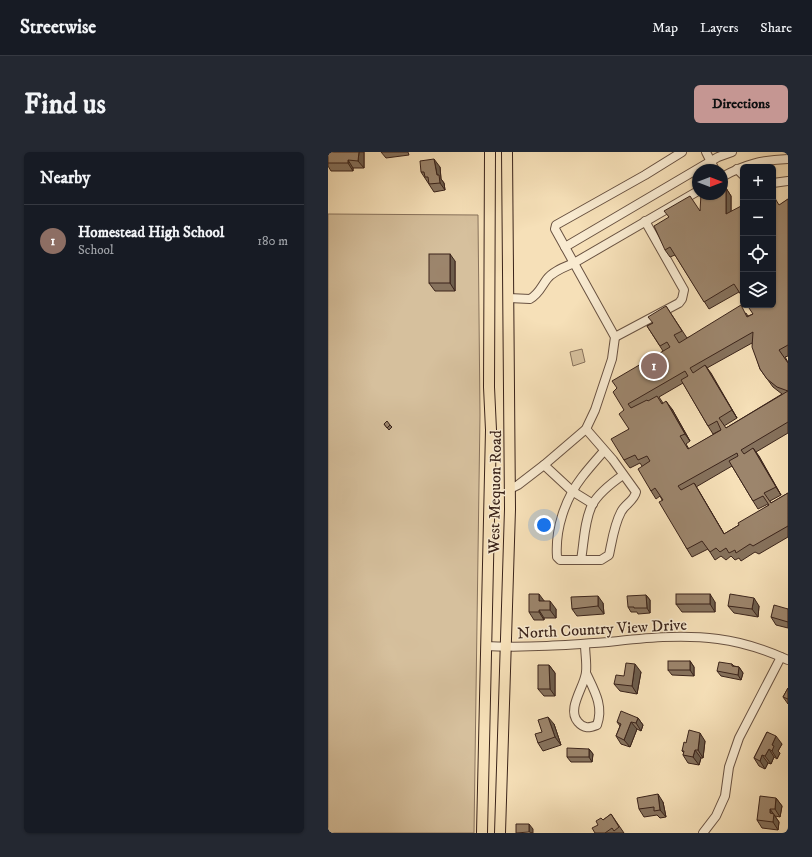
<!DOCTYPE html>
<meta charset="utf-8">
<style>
:root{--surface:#171b24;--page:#242831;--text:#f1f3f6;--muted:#9ea1a6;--line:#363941;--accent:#c59692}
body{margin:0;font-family:"IM FELL DW Pica",serif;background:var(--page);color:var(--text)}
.controls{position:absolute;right:12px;top:12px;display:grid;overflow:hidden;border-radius:6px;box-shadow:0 1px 3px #0004}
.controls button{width:36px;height:36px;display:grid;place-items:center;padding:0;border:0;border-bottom:1px solid var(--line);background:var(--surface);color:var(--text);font:20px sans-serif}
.compass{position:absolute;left:364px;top:12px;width:36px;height:36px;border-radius:50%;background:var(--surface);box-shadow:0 1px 3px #0004;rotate:90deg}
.you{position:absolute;left:216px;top:373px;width:14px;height:14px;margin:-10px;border:3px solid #fff;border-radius:50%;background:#1a73e8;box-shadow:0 0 0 6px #1a73e833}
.badge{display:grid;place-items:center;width:26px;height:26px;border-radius:50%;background:var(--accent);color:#fff;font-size:13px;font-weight:700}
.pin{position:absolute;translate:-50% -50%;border:2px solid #fff;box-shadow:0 1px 4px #0006}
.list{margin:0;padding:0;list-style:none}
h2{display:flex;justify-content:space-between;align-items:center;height:52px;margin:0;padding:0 16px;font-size:17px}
h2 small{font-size:13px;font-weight:400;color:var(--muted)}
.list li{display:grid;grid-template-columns:26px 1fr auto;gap:12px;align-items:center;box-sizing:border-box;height:72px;padding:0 16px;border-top:1px solid var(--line)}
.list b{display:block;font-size:15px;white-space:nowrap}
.list p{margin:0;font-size:13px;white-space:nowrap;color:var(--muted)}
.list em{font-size:13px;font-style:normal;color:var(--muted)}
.icon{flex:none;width:22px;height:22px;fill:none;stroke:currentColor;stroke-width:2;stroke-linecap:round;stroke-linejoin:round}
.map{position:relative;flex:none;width:460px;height:681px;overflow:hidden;border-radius:6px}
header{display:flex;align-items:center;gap:24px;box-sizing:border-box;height:56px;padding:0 20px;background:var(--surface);border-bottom:1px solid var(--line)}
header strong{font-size:19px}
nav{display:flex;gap:22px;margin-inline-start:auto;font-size:14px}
.intro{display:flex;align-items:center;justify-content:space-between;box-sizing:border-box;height:96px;padding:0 24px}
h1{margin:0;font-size:28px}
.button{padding:10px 18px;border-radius:6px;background:var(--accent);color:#111;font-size:14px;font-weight:700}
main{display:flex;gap:24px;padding:0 24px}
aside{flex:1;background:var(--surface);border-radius:6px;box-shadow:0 1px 3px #0004}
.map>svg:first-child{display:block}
.green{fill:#d6c09d;stroke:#88725c}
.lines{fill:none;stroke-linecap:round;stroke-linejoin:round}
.minor-casing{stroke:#695242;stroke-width:10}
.major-casing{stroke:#3a231a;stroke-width:12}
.minor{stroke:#f9ebd1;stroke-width:8}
.major{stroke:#f6e0b8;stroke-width:10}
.wall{fill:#86725d;stroke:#3a231a;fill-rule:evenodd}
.shaded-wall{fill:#6d5d4c;stroke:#3a231a}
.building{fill:#9c856c;stroke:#3a231a;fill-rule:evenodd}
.labels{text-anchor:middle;stroke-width:3;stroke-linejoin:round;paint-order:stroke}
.street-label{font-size:16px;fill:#3a231a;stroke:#f9ebd1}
</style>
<header>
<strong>Streetwise</strong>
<nav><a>Map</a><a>Layers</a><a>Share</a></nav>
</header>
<div class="intro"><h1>Find us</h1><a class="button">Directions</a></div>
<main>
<aside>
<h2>Nearby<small></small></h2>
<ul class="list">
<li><span class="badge" style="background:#8d6e63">1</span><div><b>Homestead High School</b><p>School</p></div><em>180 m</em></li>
</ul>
</aside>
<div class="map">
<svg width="460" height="681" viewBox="0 0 460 681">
<rect width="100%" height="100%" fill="#f6e0b8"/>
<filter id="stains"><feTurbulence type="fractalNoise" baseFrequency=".005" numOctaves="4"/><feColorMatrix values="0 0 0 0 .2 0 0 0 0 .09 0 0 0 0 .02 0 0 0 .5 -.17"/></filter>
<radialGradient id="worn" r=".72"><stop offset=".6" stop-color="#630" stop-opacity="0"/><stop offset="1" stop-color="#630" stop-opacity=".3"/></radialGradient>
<g class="green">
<polygon points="0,62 150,63 152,263 146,681 0,681"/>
<polygon points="254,197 257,210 245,214 242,200"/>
</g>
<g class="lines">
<g class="minor-casing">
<g id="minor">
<polyline points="378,0 387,18"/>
<polyline points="409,17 415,23"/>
<path d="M394 25C417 12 434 8 460 7"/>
<polyline points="445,31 460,29"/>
<polyline points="237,95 390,5 404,0"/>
<path d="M181 146 202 147C211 142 213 135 219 127 225 119 237 115 246 111L370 39"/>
<polyline points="287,185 351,151 354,147 356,138 317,69"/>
<path d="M258 277 285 308 308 340C306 349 297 352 293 360 286 373 284 389 281 403L273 408H232L229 405C227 377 237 347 254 325 261 316 269 307 276 299"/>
<polyline points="182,337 190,333 216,313"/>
<polyline points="265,352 244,339 216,313 258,277 267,258 284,207 287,185 227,77 228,73 317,23 354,0"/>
<path d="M253 408C256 391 256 370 264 353 270 342 285 330 295 323"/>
<path d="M257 492C257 501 259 511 258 520 257 534 238 557 250 570 256 577 261 576 269 573 276 554 266 538 258 521"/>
<path d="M158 494C198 496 240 493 280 490 316 486 353 482 390 487 414 490 438 498 460 508"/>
<polyline points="375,681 388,664 397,644 401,615 411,586 453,505"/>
</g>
</g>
<g class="major-casing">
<g id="major">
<polyline points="154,681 163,278 161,235 162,0"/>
<polyline points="172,681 182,357 179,0"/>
</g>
</g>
<use href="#minor" class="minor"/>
<use href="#major" class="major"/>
</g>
<g class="wall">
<polygon points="36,0 36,16 25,16 25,19 3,19 0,14 0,1"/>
<polygon points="53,0 80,0 81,3 58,6"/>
<polygon points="112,15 113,27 116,31 117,38 106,40 93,20"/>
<polygon points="398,36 403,44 403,59 411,140 381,157 347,103 342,105 337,98 372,58"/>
<path d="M460 47V204L457 205 460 210V281L428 300 453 343 442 349 443 351 460 341V385L431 402 427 400 413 409 411 406 407 408 403 404 398 408 393 404 387 408 380 397 364 405 359 397 332 344 328 347 323 339 314 314 312 311 302 316 296 308 301 277 296 258 335 199 319 174 325 171 338 154 359 186 418 161 420 164 425 162 452 53ZM424 191 432 217 445 235 454 242 398 276 396 274 409 266 379 216ZM355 231 380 274 385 282 393 278 361 297 358 292 362 289 344 257 335 251 331 245ZM404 314 425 349 430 357 440 352 441 353 411 373 396 382 368 335Z"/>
<polygon points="127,109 127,139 107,139 101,131"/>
<polygon points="56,272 62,273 64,275 61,278"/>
<polygon points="318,443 322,448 322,461 310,462 309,460 303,460 300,455"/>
<polygon points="216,449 228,457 228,466 216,466 216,468 206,468 201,460"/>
<polygon points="387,450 387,460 354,460 348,452"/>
<polygon points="275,451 276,462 249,464 244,457"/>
<polygon points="400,454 431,454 430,465 406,461"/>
<polygon points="460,457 460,476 448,473 443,465"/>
<polygon points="362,509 366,515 366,524 344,523 340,518"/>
<polygon points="404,512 406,514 411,515 415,521 413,528 393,524 389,519"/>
<polygon points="221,513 227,521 227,544 216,544 210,537"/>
<polygon points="313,520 309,542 292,539 286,532 296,524"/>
<polygon points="460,536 460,552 455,545"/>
<polygon points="310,566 315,573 313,579 309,577 302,595 293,592 288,584 292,574 289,570"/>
<polygon points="226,572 233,593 215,599 210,591 214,580"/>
<polygon points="439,580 454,592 450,599 452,601 449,607 446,605 443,612 440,611 437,617 431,614 426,606"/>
<polygon points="377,589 375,606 373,606 371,613 360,611 355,603 356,601 354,599 358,591"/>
<polygon points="261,597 265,602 264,610 243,610 239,605"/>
<polygon points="448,646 454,654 452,665 447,664 451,670 450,678 434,676 429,668"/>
<polygon points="335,650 338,665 332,666 329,663 316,665 311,657"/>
<polygon points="283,662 296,681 267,681 270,673 275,668"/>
</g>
<g class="shaded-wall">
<polygon points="31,0 36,0 36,16 30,9"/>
<polygon points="106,7 112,15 113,27 116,31 117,38 112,31 109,23"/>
<polygon points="20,8 25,16 25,19 20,11"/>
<polygon points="398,36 403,44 403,69 398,62"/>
<polygon points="122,102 127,109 127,139 122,131"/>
<polygon points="377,213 383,221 409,266 404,258"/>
<polygon points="338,249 344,257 362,289 357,282"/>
<polygon points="425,296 431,304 453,343 448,335"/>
<polygon points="366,331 371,339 401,390 396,382"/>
<polygon points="211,442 217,450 211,449"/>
<polygon points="382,442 387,450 387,460 382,452"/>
<polygon points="318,443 322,448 322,461 319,456"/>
<polygon points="270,444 275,451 276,462 270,454"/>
<polygon points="426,446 431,454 430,465 424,457"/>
<polygon points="222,449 228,457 228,466 222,458"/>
<polygon points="211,458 216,466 216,468 211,460"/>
<polygon points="362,509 366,515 366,524 362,518"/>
<polygon points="307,512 313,520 309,542 304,534"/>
<polygon points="221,513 227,521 227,544 222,537"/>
<polygon points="411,515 415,521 413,528 410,523"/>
<polygon points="220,565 226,572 233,593 227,585"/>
<polygon points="310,566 315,573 313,579 308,571"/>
<polygon points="303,570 309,577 302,595 296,588"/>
<polygon points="372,581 377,589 375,606 370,598"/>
<polygon points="448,584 454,592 450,599 452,601 449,607 444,599 444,593"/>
<polygon points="261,597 265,602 264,610 261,605"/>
<polygon points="441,597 446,605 443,612 437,604"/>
<polygon points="367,598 373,606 371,613 365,605"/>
<polygon points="434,603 440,611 437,617 432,609"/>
<polygon points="330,642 335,650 338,665 332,658"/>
<polygon points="448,646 454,654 452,665 447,657"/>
<polygon points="442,657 451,670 450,678 445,670 442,661"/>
<polygon points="201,672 205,677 205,681 201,680"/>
</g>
<g class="building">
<polygon points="2,0 31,0 30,9 20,8 20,11 0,11 0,1 2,1"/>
<polygon points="106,7 109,23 111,23 112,31 101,32 100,25 97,25 96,20 93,20 92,9"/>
<polygon points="394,35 398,36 398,62 415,53 415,146 406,132 376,150 342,95 337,98 326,74 341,65 336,59 362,44 372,59 373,42 394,42"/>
<path d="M445 43 451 53 460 47V193L451 198 460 211V270L413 298 416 302 425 296 448 335 436 341 443 351 460 341V374L425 394 422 392 408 401 407 398 401 401 398 396 392 400 388 396 382 400 374 389 359 397 331 350 335 348 327 336 323 339 310 317 322 309 319 304 310 308 307 303 296 308 283 287 301 277 291 262 296 258 285 240 289 236 284 229 342 195 339 190 332 194 319 174 325 171 320 165 338 154 354 179 346 183 351 191 413 153 419 165 425 162 419 153H445ZM425 180 424 195 432 217 439 227 449 235 460 239 398 276 391 266 404 258 377 213 365 221 362 216ZM357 219 360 224 353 228 380 274 389 269 393 278 360 297 352 284 357 282 338 249 334 252 329 244 320 249 319 248 303 256 300 252ZM409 301 410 304 401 309 425 349 435 344 441 353 410 371 411 373 396 382 366 331 353 338 350 334Z"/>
<rect x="101" y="102" width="21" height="29"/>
<polygon points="59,269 62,273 59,276 56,272"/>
<polygon points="201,442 211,442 211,449 222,449 222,458 211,458 211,460 201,460"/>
<rect x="348" y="442" width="34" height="10"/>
<polygon points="402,442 426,446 424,457 400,454"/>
<polygon points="318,443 319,456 306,456 306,455 300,455 299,444"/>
<polygon points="270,444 270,454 244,457 243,445"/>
<polygon points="446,453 460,457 460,470 443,465"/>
<rect x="340" y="509" width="22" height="9"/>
<polygon points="391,510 404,512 404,514 411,515 410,523 389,519"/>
<polygon points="298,511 307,512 304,534 286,532 288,523 296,524"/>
<polygon points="210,513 221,513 222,537 210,537"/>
<polygon points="460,536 460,547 455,545"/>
<polygon points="293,559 310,566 308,571 303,570 296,588 288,584 293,572 289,570"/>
<polygon points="220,565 227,585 210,591 207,582 214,580 210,568"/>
<polygon points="361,578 372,581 370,598 367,598 365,605 355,603 356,599 354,599 356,590 358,591"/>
<polygon points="439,580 448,584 444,593 446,594 444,599 441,597 437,604 434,603 432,609 426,606"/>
<polygon points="239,596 261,597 261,605 239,605"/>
<polygon points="330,642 332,658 326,659 326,655 311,657 309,646"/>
<polygon points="432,644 448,646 447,657 442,657 442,661 446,662 445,670 429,668"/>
<polygon points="283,662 291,675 286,679 284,676 277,681 267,681 264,676 270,673 268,669 273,666 275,668"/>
<polygon points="188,672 201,672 201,680 188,681"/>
</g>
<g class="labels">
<g class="street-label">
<text transform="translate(166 340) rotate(-89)" y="6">West Mequon Road</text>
<text transform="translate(274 476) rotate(-3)" y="6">North Country View Drive</text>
</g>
</g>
<rect width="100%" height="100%" filter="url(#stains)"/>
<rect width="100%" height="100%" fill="url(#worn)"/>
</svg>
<div class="controls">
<button>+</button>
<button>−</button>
<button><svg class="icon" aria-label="locate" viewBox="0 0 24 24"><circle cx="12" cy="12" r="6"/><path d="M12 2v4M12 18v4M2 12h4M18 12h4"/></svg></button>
<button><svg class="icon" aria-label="layers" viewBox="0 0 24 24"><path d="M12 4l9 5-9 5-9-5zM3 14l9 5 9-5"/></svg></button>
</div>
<svg class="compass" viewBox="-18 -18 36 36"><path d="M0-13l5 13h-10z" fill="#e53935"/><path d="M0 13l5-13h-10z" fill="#9ea1a6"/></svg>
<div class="you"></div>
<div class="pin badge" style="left:326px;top:214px;background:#8d6e63">1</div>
</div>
</main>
